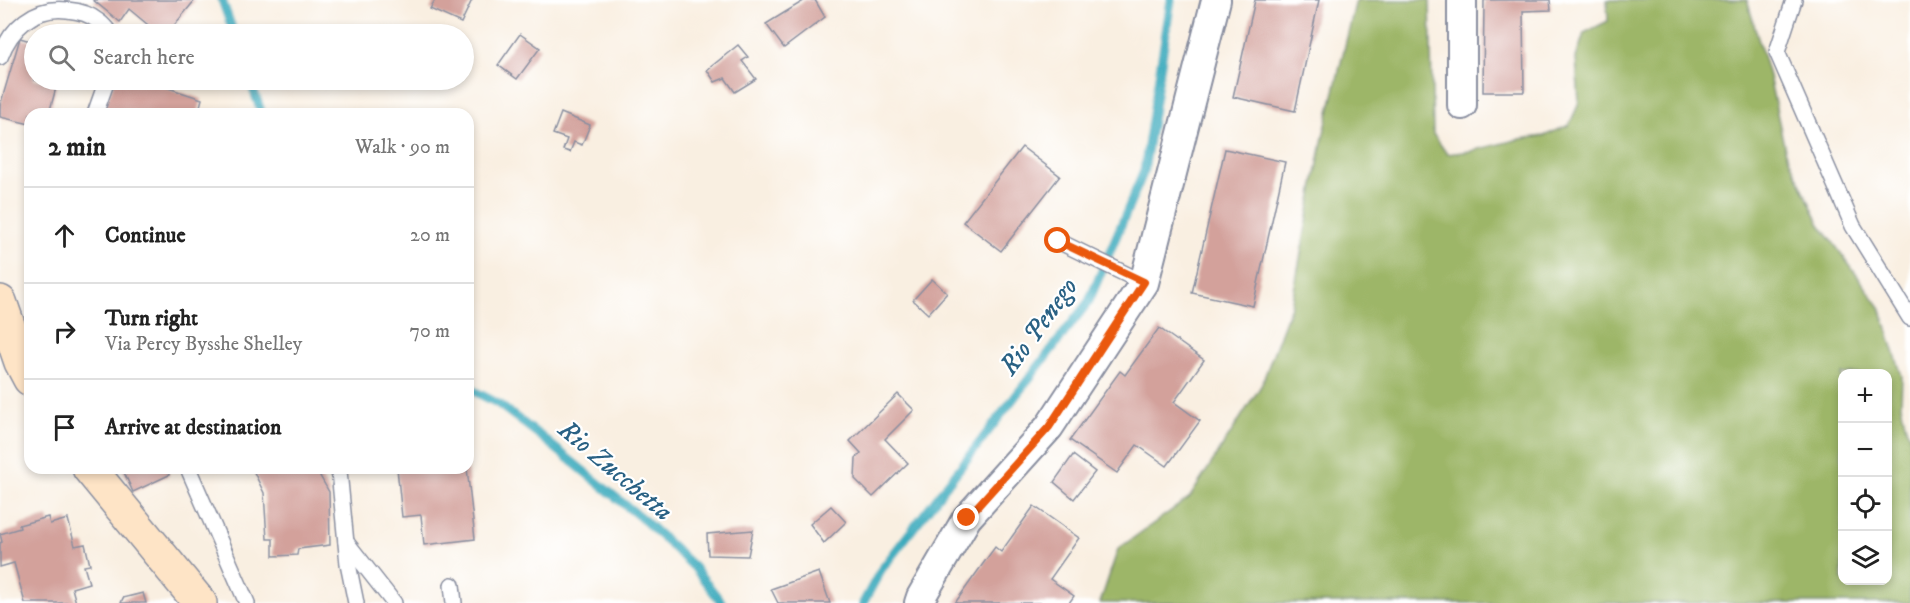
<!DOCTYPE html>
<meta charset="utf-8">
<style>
:root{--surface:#fff;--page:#f6f6f6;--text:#222;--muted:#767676;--line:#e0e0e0}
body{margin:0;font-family:"IM FELL DW Pica",serif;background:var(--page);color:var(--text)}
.controls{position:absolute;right:18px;bottom:18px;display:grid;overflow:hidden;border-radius:12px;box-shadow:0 3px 9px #0003}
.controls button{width:54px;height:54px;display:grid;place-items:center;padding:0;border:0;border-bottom:2px solid var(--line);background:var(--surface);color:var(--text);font:30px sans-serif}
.stop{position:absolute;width:18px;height:18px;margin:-14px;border:4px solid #ea580c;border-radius:50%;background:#fff}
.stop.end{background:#ea580c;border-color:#fff;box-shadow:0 2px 6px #0008}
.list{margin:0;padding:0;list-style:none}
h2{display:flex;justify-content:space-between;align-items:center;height:78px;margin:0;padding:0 24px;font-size:26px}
h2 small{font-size:20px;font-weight:400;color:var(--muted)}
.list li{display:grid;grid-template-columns:39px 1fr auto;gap:18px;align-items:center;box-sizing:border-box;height:96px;padding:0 24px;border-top:2px solid var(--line)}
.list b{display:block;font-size:22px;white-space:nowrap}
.list p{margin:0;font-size:20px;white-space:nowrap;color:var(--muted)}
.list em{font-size:20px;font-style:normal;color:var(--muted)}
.icon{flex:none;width:33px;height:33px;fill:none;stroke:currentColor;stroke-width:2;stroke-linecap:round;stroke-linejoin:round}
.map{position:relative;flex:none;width:1910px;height:603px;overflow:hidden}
.search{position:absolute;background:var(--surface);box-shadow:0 3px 9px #0003;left:24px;top:24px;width:450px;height:66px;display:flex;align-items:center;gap:15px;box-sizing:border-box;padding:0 21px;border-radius:33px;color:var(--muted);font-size:22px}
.panel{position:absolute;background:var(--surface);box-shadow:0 3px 9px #0003;left:24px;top:108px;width:450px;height:366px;border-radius:18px}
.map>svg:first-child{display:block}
.forest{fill:#9db667;stroke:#5c7262;stroke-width:1.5;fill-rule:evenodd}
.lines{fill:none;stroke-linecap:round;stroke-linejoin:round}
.stream{stroke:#3eabbd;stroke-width:9}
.building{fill:#d3a19b}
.lane-casing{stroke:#8a8fa0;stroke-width:18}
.street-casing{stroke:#8a8fa0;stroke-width:32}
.secondary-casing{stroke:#8a8fa0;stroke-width:36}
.lane{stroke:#fff;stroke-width:15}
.street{stroke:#fff;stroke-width:28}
.secondary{stroke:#fee4c6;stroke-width:33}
.route{stroke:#ea580c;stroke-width:8}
.labels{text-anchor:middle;stroke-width:4.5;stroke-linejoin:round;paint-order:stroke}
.water-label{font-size:27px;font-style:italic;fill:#296184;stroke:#fff}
</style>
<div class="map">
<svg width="1910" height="603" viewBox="0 0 1910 603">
<rect width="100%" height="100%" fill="#fff"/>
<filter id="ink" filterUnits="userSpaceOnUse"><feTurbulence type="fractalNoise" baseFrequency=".0167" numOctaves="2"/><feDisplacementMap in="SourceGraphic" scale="12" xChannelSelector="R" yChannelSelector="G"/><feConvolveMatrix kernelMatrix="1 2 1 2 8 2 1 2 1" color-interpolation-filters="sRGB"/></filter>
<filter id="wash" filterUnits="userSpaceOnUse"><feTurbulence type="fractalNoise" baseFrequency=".008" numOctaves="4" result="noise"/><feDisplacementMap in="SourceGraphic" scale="24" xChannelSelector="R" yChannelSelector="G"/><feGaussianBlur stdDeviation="1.35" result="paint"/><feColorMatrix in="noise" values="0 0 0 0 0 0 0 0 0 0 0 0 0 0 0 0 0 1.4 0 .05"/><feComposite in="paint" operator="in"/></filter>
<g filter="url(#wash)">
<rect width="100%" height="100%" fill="#f9efe1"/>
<path class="forest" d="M1356 0H1430L1433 134 1447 154 1471 151 1520 139 1544 136 1569 125 1579 103 1576 58 1584 33 1608 21 1607 0H1747L1769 76 1785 150 1819 223 1880 307 1902 376 1901 405 1906 428 1910 434V603H1100L1118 549 1190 497 1261 386 1291 306 1323 137ZM1842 374H1888V580H1842Z"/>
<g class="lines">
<g class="stream">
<polyline points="222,0 234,34"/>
<polyline points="250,80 262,114"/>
<polyline points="468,388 497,403 538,434 645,521 694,567 722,603"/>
<polyline points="863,603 881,570 1089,301 1144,171 1171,0"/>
</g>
</g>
<g id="blocks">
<g class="building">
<polygon points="93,0 195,0 167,34 159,34 129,9 120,22"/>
<polygon points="435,0 472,0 461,23 430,9"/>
<polygon points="805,0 815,0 825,17 784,48 766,24"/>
<polygon points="1255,0 1319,0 1295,111 1233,97"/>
<polygon points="1484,0 1550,0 1551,10 1523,11 1524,92 1483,92"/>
<polygon points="520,34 540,48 517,79 498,65"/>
<polygon points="20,38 34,42 34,80 58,80 49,114 30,114 30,124 0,117 0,106"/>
<polygon points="738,45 748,57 742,61 756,79 735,92 725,78 715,82 707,70"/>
<polygon points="115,80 144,80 202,99 198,114 102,114"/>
<polygon points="561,113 590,125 582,145 574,142 570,152 563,150 567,139 553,134"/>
<polygon points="1022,147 1060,176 1001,251 963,222"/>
<polygon points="1225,149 1285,162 1253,306 1192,293"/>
<polygon points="932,279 947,293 928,314 913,300"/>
<polygon points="1159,328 1204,360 1174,402 1200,421 1167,466 1137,445 1117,473 1070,440 1120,371 1125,375"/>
<polygon points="898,394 914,410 885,439 908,463 873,497 855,479 856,458 861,453 850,441"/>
<polygon points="1073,455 1095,472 1074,499 1054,482"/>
<polygon points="122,468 172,468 169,470 169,475 133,492"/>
<polygon points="252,468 322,468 320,476 329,492 330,545 298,549 297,555 273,556 273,539 267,539 264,493"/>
<polygon points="397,468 467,468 475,539 424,545 421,515 402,517"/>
<polygon points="831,506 846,522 824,543 810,524"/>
<polygon points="1034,506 1079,538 1050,579 1074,596 1069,603 955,603 995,547 1001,552"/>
<polygon points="48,517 50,524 68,519 75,546 85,544 90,565 84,566 89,583 72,588 76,603 25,603 14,563 0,567 0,543 2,542 0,534 20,528 19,525"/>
<polygon points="753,530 748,556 708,555 707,534"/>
<polygon points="819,572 830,603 778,603 771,589"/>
<polygon points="143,593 146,603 121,603 123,598"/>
</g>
</g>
</g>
<g filter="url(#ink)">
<use href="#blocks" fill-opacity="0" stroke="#8a8fa0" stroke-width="1.5"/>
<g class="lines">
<g class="lane-casing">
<g id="lane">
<polyline points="1794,0 1777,52 1853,226 1910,318"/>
<path d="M0 57C11 28 34 6 67 10 78 11 90 14 98 21 103 24 107 30 111 34"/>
<polyline points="95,114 107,80"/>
<polyline points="1058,241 1144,283"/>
<polyline points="188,468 247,603"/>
<polyline points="337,468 339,471 348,564 356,603"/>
<polyline points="346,542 394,603"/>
<polyline points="452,585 454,603"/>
</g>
</g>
<g class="street-casing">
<g id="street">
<polyline points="1462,105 1462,0"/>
<polyline points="919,603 921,597 967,518 1049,427 1144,283 1216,0"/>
</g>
</g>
<g class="secondary-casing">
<g id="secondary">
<polyline points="0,302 21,362 30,379"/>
<polyline points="89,468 200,603"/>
</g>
</g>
<use href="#lane" class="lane"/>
<use href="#street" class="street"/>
<use href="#secondary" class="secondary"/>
</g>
</g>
<g class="lines" filter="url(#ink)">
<polyline class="route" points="967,518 1049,427 1144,282 1058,241"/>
</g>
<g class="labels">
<g class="water-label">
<text transform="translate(1038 326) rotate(-54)" y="9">Rio Penego</text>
<text transform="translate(616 470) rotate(40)" y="9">Rio Zucchetta</text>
</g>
</g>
</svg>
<div class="controls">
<button>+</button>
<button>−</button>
<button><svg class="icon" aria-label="locate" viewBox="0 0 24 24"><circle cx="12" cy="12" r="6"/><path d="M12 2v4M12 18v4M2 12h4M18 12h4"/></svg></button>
<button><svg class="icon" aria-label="layers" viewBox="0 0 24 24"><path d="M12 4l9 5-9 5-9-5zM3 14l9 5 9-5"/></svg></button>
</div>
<div class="stop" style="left:1058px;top:241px"></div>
<div class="stop end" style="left:967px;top:518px"></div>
<div class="search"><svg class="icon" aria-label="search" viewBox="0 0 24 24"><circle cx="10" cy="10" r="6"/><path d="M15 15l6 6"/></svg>Search here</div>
<section class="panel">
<h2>2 min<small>Walk · 90 m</small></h2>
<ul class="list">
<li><svg class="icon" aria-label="ahead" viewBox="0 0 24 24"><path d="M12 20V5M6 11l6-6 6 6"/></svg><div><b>Continue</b></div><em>20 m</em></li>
<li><svg class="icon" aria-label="right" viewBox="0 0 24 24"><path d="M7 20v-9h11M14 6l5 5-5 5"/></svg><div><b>Turn right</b><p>Via Percy Bysshe Shelley</p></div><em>70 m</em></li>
<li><svg class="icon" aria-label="arrive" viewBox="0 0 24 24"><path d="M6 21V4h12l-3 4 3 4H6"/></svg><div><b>Arrive at destination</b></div></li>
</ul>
</section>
</div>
